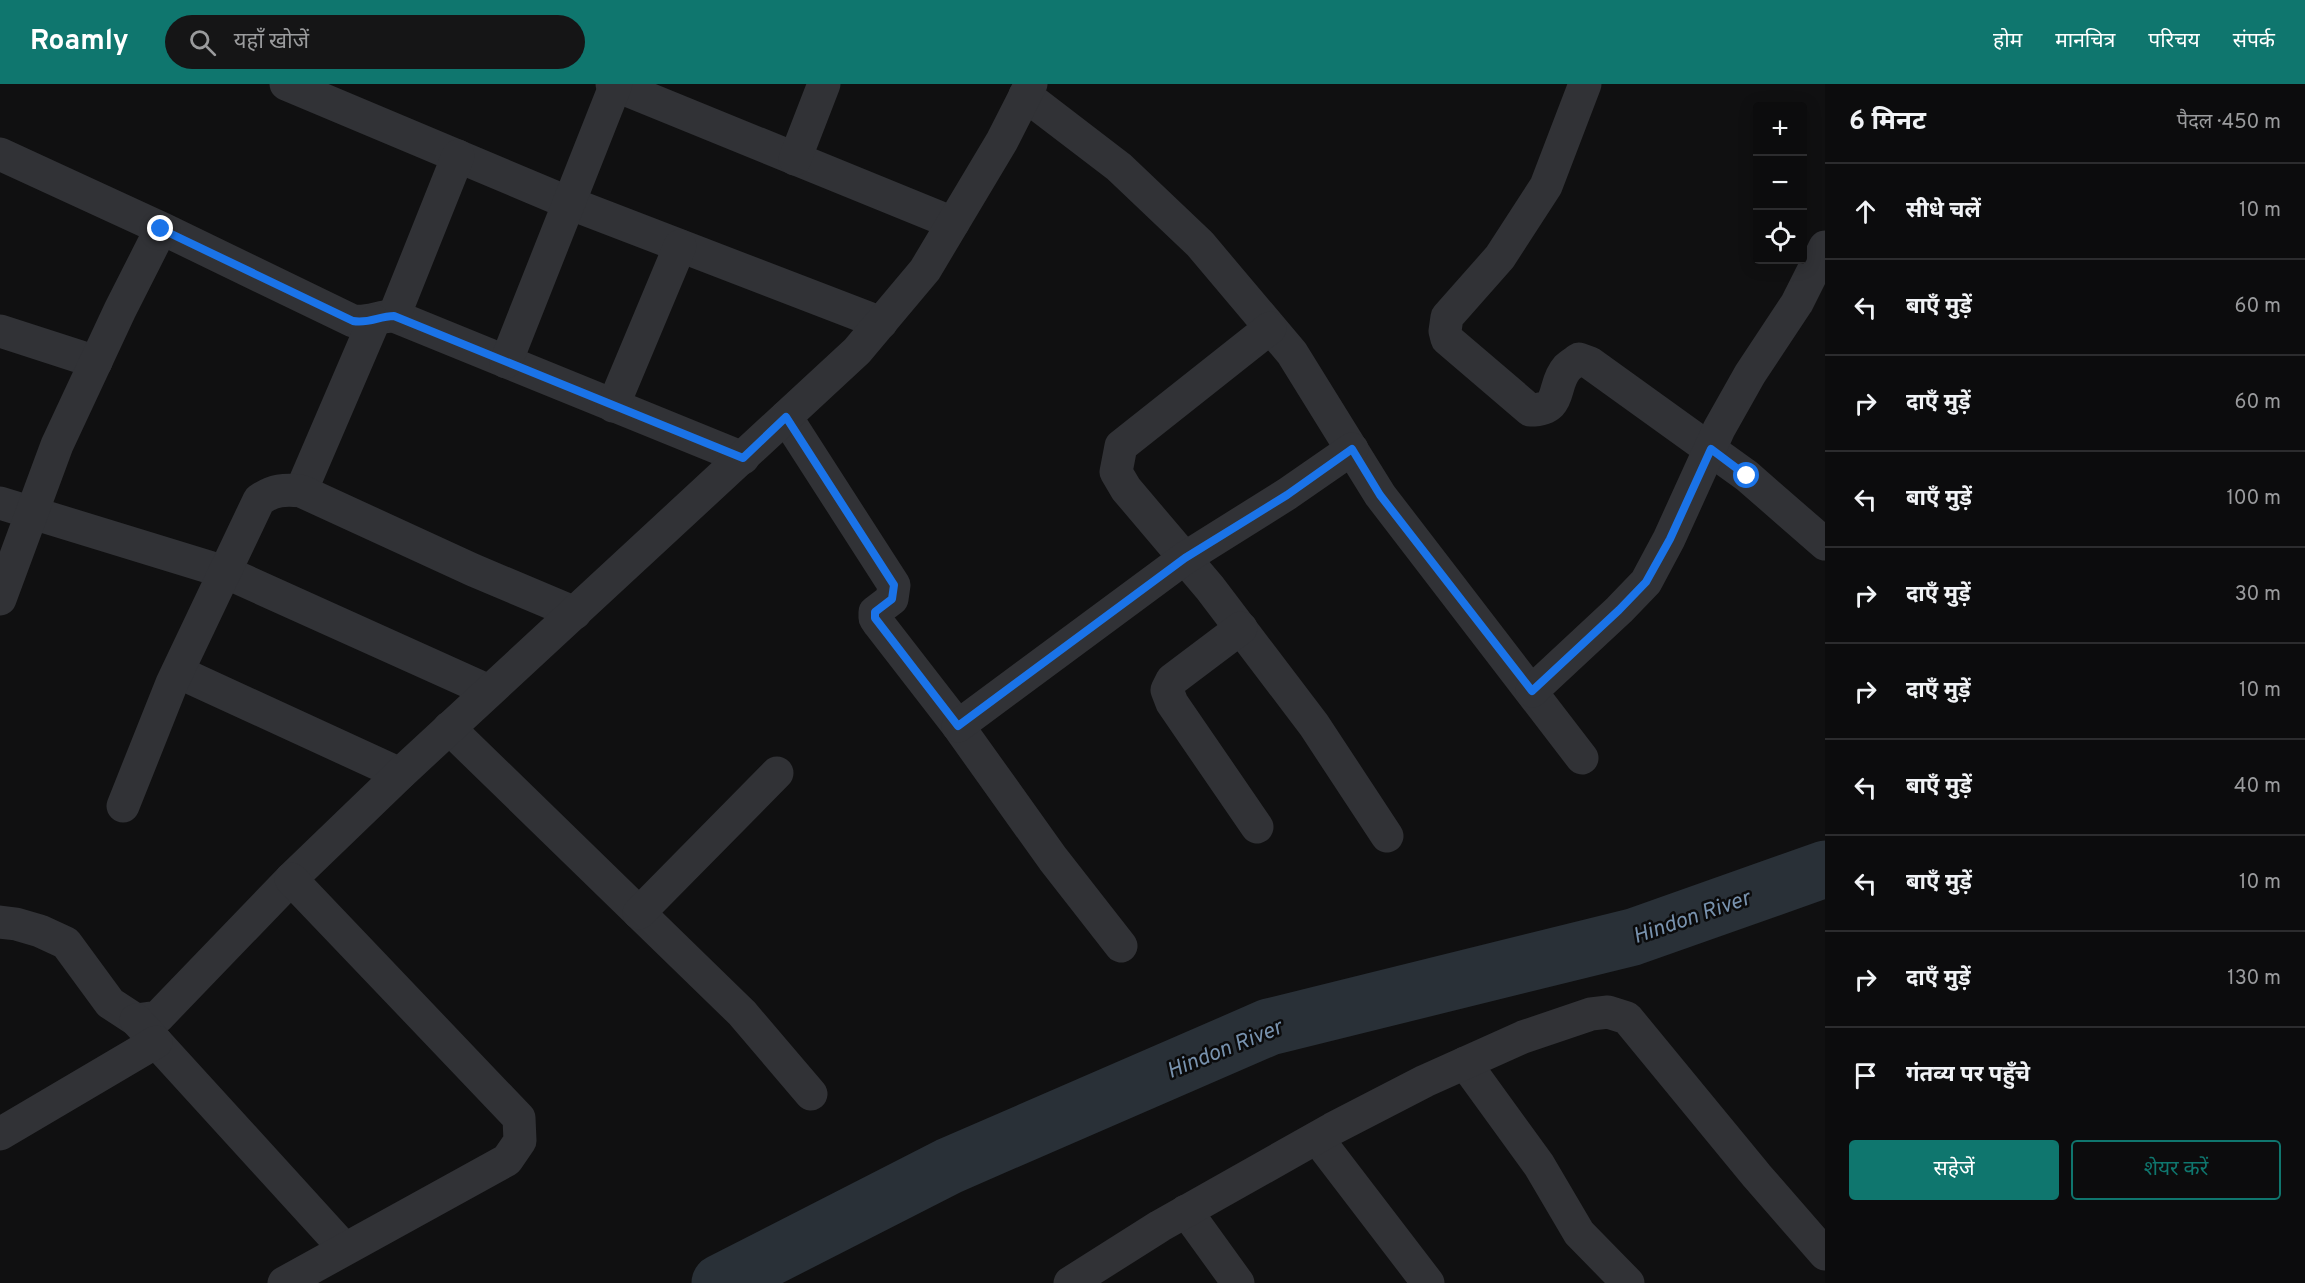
<!DOCTYPE html>
<html lang="hi">
<meta charset="utf-8">
<style>
:root{--surface:#0c0c0d;--page:#151516;--text:#f1f3f6;--muted:#9a9b9d;--line:#2c2c2e;--accent:#0f766e}
body{margin:0;font-family:Overpass,"Noto Sans Devanagari",sans-serif;background:var(--page);color:var(--text)}
.controls{position:absolute;right:18px;top:18px;display:grid;overflow:hidden;border-radius:6px;box-shadow:0 3px 15px #0003}
.controls button{width:54px;height:54px;display:grid;place-items:center;padding:0;border:0;border-bottom:2px solid var(--line);background:var(--surface);color:var(--text);font:30px sans-serif}
.stop{position:absolute;width:18px;height:18px;margin:-14px;border:4px solid #1a73e8;border-radius:50%;background:#fff}
.stop.end{background:#1a73e8;border-color:#fff;box-shadow:0 2px 6px #0008}
.list{margin:0;padding:0;list-style:none}
h2{display:flex;justify-content:space-between;align-items:center;height:78px;margin:0;padding:0 24px;font-size:26px}
h2 small{font-size:20px;font-weight:400;color:var(--muted)}
.list li{display:grid;grid-template-columns:39px 1fr auto;gap:18px;align-items:center;box-sizing:border-box;height:96px;padding:0 24px;border-top:2px solid var(--line)}
.list b{display:block;font-size:22px;white-space:nowrap}
.list em{font-size:20px;font-style:normal;color:var(--muted)}
.actions{display:flex;gap:12px;padding:18px 24px}
.actions a{flex:1;padding:14px 0;border:2px solid var(--accent);border-radius:6px;text-align:center;font-size:21px;color:var(--accent)}
.actions .main{background:var(--accent);color:#fff}
.icon{flex:none;width:33px;height:33px;fill:none;stroke:currentColor;stroke-width:2;stroke-linecap:round;stroke-linejoin:round}
.map{position:relative;flex:none;width:1825px;height:1199px;overflow:hidden}
header{display:flex;align-items:center;gap:36px;box-sizing:border-box;height:84px;padding:0 30px;background:var(--accent);color:#fff}
header strong{font-size:28px}
nav{display:flex;gap:33px;margin-inline-start:auto;font-size:21px}
.search{width:420px;height:54px;background:var(--page);display:flex;align-items:center;gap:15px;box-sizing:border-box;padding:0 21px;border-radius:33px;color:var(--muted);font-size:22px}
main{display:flex}
aside{flex:1;background:var(--surface)}
.map>svg:first-child{display:block}
.lines{fill:none;stroke-linecap:round;stroke-linejoin:round}
.river{stroke:#293037;stroke-width:57}
.minor{stroke:#313236;stroke-width:33}
.route{stroke:#1a73e8;stroke-width:8}
.labels{text-anchor:middle;stroke-width:5;stroke-linejoin:round;paint-order:stroke}
.water-label{font-size:22px;font-style:italic;fill:#7892ae;stroke:#0b0b0c}
</style>
<header>
<strong>Roamly</strong>
<div class="search"><svg class="icon" aria-label="search" viewBox="0 0 24 24"><circle cx="10" cy="10" r="6"/><path d="M15 15l6 6"/></svg>यहाँ खोजें</div>
<nav><a>होम</a><a>मानचित्र</a><a>परिचय</a><a>संपर्क</a></nav>
</header>
<main>
<div class="map">
<svg width="1825" height="1199" viewBox="0 0 1825 1199">
<rect width="100%" height="100%" fill="#101011"/>
<g class="lines">
<polyline class="river" points="720,1199 949,1082 1269,943 1633,853 1825,785"/>
<g class="minor">
<polyline points="286,0 569,119 881,239"/>
<polyline points="612,0 953,139"/>
<path d="M1585 0 1546 102 1500 173 1447 233 1445 247 1447 255 1530 326C1564 326 1551 302 1567 284 1570 281 1575 278 1579 275L1590 279 1747 392 1825 460"/>
<polyline points="1025,11 1119,83 1200,160 1292,269 1380,411 1582,674"/>
<path d="M0 70 165 146 353 237C369 239 379 232 394 232L743 374"/>
<polyline points="795,75 824,0"/>
<polyline points="394,232 458,72"/>
<polyline points="1270,244 1121,362 1116,388 1126,405 1210,504 1314,641 1387,752"/>
<polyline points="0,247 96,278"/>
<polyline points="506,278 616,0"/>
<polyline points="613,322 680,162"/>
<polyline points="786,333 894,501 892,515 875,528 875,534 879,540 958,642 1053,775 1121,862"/>
<polyline points="301,407 374,237"/>
<polyline points="0,419 225,488 489,607"/>
<polyline points="0,515 57,361 120,226 161,145"/>
<polyline points="1241,544 1172,596 1167,606 1172,619 1257,743"/>
<polyline points="178,588 400,690"/>
<polyline points="1532,607 1619,526 1646,498 1669,455 1719,345 1750,290 1797,219 1825,163"/>
<polyline points="958,642 1185,474 1287,410 1352,365"/>
<polyline points="449,644 742,929 811,1010"/>
<path d="M123 722 172 599 259 416C273 406 285 405 301 407L473 486 575 529"/>
<polyline points="639,829 777,689"/>
<polyline points="0,838 16,840 40,847 66,859 110,919 136,936 158,933 291,795 400,690 857,267 925,186 1002,57 1031,0"/>
<polyline points="136,936 344,1164"/>
<polyline points="1465,979 1539,1081 1579,1149 1628,1199"/>
<polyline points="0,1050 156,958"/>
<polyline points="1317,1054 1428,1199"/>
<polyline points="1186,1127 1238,1199"/>
<polyline points="284,1199 507,1076 520,1057 519,1034 291,795"/>
<polyline points="1070,1199 1160,1142 1332,1045 1425,997 1523,953 1591,930 1608,928 1627,934 1757,1092 1825,1170"/>
</g>
</g>
<g class="lines">
<path class="route" d="M161 145 353 237C369 240 379 232 394 232L743 374 786 333 894 501 892 515 875 528V534L958 642 1185 474 1287 411 1352 365 1380 411 1532 607 1619 526 1646 498 1670 455 1711 365 1747 392"/>
</g>
<g class="labels">
<g class="water-label">
<text transform="translate(1691 832) rotate(-19)" y="8">Hindon River</text>
<text transform="translate(1224 964) rotate(-22)" y="8">Hindon River</text>
</g>
</g>
</svg>
<div class="controls">
<button>+</button>
<button>−</button>
<button><svg class="icon" aria-label="locate" viewBox="0 0 24 24"><circle cx="12" cy="12" r="6"/><path d="M12 2v4M12 18v4M2 12h4M18 12h4"/></svg></button>
</div>
<div class="stop" style="left:1747px;top:392px"></div>
<div class="stop end" style="left:161px;top:145px"></div>
</div>
<aside>
<h2>6 मिनट<small>पैदल · 450 m</small></h2>
<ul class="list">
<li><svg class="icon" aria-label="ahead" viewBox="0 0 24 24"><path d="M12 20V5M6 11l6-6 6 6"/></svg><div><b>सीधे चलें</b></div><em>10 m</em></li>
<li><svg class="icon" aria-label="left" viewBox="0 0 24 24"><path d="M17 20v-9H6M10 6l-5 5 5 5"/></svg><div><b>बाएँ मुड़ें</b></div><em>60 m</em></li>
<li><svg class="icon" aria-label="right" viewBox="0 0 24 24"><path d="M7 20v-9h11M14 6l5 5-5 5"/></svg><div><b>दाएँ मुड़ें</b></div><em>60 m</em></li>
<li><svg class="icon" aria-label="left" viewBox="0 0 24 24"><path d="M17 20v-9H6M10 6l-5 5 5 5"/></svg><div><b>बाएँ मुड़ें</b></div><em>100 m</em></li>
<li><svg class="icon" aria-label="right" viewBox="0 0 24 24"><path d="M7 20v-9h11M14 6l5 5-5 5"/></svg><div><b>दाएँ मुड़ें</b></div><em>30 m</em></li>
<li><svg class="icon" aria-label="right" viewBox="0 0 24 24"><path d="M7 20v-9h11M14 6l5 5-5 5"/></svg><div><b>दाएँ मुड़ें</b></div><em>10 m</em></li>
<li><svg class="icon" aria-label="left" viewBox="0 0 24 24"><path d="M17 20v-9H6M10 6l-5 5 5 5"/></svg><div><b>बाएँ मुड़ें</b></div><em>40 m</em></li>
<li><svg class="icon" aria-label="left" viewBox="0 0 24 24"><path d="M17 20v-9H6M10 6l-5 5 5 5"/></svg><div><b>बाएँ मुड़ें</b></div><em>10 m</em></li>
<li><svg class="icon" aria-label="right" viewBox="0 0 24 24"><path d="M7 20v-9h11M14 6l5 5-5 5"/></svg><div><b>दाएँ मुड़ें</b></div><em>130 m</em></li>
<li><svg class="icon" aria-label="arrive" viewBox="0 0 24 24"><path d="M6 21V4h12l-3 4 3 4H6"/></svg><div><b>गंतव्य पर पहुँचे</b></div></li>
</ul>
<div class="actions"><a class="main">सहेजें</a><a>शेयर करें</a></div>
</aside>
</main>
